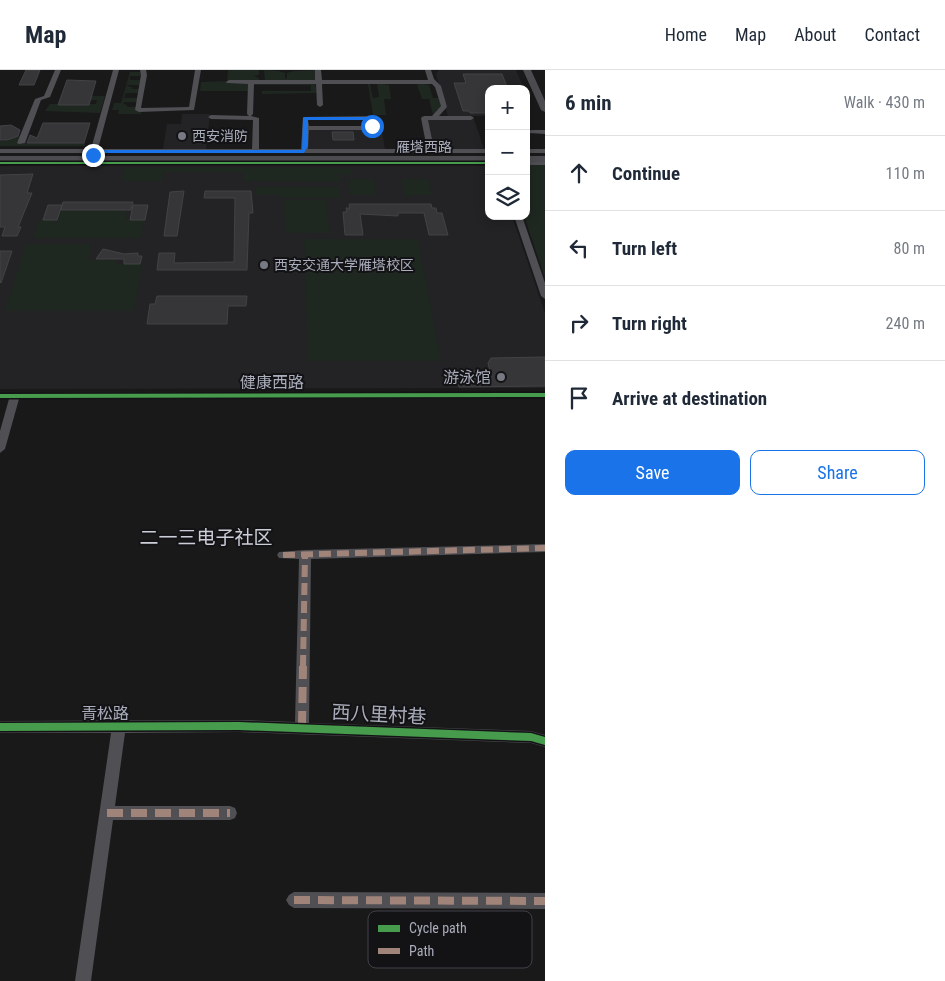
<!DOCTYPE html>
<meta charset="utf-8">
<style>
:root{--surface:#fff;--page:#f2f2f3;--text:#1f2937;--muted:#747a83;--line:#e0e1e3;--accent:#1a73e8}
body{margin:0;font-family:"Roboto Condensed","Noto Sans SC",sans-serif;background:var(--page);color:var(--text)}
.controls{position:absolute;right:15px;top:15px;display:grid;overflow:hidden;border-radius:10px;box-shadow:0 2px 12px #0003}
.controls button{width:45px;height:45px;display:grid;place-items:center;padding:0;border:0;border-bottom:1px solid var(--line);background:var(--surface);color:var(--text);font:25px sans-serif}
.stop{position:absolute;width:15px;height:15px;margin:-11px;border:4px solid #1a73e8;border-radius:50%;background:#fff}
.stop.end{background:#1a73e8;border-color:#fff;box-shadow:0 1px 5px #0008}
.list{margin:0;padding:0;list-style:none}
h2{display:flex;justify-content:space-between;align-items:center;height:65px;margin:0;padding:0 20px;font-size:21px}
h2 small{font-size:16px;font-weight:400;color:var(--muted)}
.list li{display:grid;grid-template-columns:32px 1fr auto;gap:15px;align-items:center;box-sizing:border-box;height:75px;padding:0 20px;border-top:1px solid var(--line)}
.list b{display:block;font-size:19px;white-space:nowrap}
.list em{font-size:16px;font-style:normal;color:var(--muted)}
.actions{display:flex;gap:10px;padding:15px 20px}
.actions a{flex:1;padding:11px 0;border:1px solid var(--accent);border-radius:10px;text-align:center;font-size:18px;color:var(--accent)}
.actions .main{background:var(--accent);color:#fff}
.icon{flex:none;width:28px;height:28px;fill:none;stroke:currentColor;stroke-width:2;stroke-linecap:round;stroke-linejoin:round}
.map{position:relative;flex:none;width:545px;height:911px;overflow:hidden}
header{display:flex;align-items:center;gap:30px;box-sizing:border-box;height:70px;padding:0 25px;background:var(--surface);border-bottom:1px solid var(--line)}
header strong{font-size:24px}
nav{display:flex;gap:28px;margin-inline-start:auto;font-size:18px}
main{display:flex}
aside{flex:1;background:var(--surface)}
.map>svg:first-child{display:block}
.built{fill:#232326}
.green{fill:#1f2721}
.building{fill:#363638;stroke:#424346}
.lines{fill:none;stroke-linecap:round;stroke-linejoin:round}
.minor{fill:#4f4f54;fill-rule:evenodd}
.major{fill:#4c4c50;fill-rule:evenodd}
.quiet-far1{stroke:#a18479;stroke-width:6;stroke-dasharray:12 6;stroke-linecap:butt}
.quiet{stroke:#a18479;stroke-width:8;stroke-dasharray:16 8;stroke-linecap:butt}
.cycleway-casing{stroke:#131316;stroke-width:3}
.cycleway{fill:#469c4c;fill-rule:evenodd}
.route{fill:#1a73e8}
.poi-dot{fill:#777983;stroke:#131316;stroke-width:2}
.labels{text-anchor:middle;stroke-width:4;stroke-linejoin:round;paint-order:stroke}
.far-poi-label{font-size:14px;fill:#aaadbb;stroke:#131316;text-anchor:start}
.far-street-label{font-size:14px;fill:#aaadbb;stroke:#131316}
.poi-label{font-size:16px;fill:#aaadbb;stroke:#131316;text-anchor:end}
.street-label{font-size:16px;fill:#aaadbb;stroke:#131316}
.quarter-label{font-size:19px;fill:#cbcdd7;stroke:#131316}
.near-street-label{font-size:19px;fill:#aaadbb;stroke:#131316}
.key{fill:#131316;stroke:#404148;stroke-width:1}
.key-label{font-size:14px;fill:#aaadbb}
</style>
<header>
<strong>Map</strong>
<nav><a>Home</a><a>Map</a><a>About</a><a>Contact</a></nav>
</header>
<main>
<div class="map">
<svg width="545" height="911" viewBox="0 0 545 911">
<rect width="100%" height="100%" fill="#19191a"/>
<g class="built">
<polygon points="439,0 516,0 524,19 489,19 489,46 473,46 484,79 429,79 421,46 448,46 436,4"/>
<polygon points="182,44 210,44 206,79 163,79 167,54 181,54"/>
<polygon points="381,56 385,79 304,79 303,57"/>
<polygon points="98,95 489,95 489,146 512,146 545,243 545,318 0,319 0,96"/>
</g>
<g class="green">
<polygon points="228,0 259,0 259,5 254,6 259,8 259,10 227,11 227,13 249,13 249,21 200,21 201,12 227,11"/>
<polygon points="264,0 279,1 285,3 285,9 287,8 287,3 293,1 315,0 315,10 265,11"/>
<polygon points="130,2 141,2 143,6 130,6 130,8 134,8 130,8 130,10 142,10 141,15 128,15 127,16 132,17 132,19 140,19 139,23 126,23 124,28 138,28 137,32 124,32 123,34 127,35 127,37 136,37 141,41 141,44 118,44 119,40 112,40 114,33 121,33"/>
<polygon points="253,13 315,14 317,23 262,24 262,21 311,21 311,15 252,15"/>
<polygon points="377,13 389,15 391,29 400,29 384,29 386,45 373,45 368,14 370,14 373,28 379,27"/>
<polygon points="419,13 429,15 433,28 439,28 442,37 436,41 437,45 433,45 429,29 413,29 422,29 417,15"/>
<polygon points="90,26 105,26 100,43 45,41 50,34 96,34 97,30 89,30"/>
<polygon points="16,66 21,66 19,73 85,73 85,76 0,76 0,71 9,71"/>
<polygon points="526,93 545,93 545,208 524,146 526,146"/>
<polygon points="124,98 352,98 352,105 340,105 341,112 243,111 242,102 163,102 162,111 122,111"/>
<polygon points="348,109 374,109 376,125 349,125"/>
<polygon points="401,109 428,109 433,125 404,126"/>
<polygon points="255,117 340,117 341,128 281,128 278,125 256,125"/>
<polygon points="284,130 326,130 330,163 285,163"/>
<polygon points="127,140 125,149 144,150 141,168 33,168 39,150 58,150 61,141"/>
<polygon points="304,169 418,169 441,291 308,291"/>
<polygon points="26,174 92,174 88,190 115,190 115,194 142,194 134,241 5,241"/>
</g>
<g class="building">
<polygon points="26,0 40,0 34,15 19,15"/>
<polygon points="463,4 502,4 508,19 489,19 489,43 470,43 469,41 463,41 454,13 466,13"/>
<polygon points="67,10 96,11 89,35 58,35"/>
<polygon points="43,53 90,53 84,73 27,73 30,65 37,68"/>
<polygon points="0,56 11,55 20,60 18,66 8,70 0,70"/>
<polygon points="332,62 353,62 354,70 333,70"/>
<polygon points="33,104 27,123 32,123 18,157 21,157 17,166 2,166 5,157 0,157 0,105"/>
<polygon points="184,121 177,166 164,166 170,122"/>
<polygon points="205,121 251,121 253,143 249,143 247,200 157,200 159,183 175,183 174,193 234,192 235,128 204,128"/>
<polygon points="63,132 133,132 131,140 61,140"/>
<polygon points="349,134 431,134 432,138 436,138 437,143 442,143 448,165 429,165 424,143 398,143 398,146 360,144 363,165 345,165 343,142 347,142 346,138 350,138"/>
<polygon points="48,135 62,135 57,150 43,150"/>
<polygon points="133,135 148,135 145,150 130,150"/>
<polygon points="103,179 124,184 138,183 138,186 142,186 140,194 124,194 124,189 96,189"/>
<polygon points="0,181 12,181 1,213 0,212"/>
<polygon points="157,226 247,226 246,236 228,236 227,254 147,254 150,234 155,234"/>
<polygon points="545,287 545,316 459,317 456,301 490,301 488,293 491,288"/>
</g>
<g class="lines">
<g class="minor">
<polygon points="55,0 61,0 50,27 41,30 25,73 19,74 17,73 35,29 44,26"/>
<path d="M113 0H119L98 79H252L253 50 211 49 208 47 211 45 249 46 247 44 248 14 227 13 226 12 229 10H315V0H321L322 10H428L425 0H431L434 9 441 16 447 37 439 46H471L474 48 471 50H428L434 79H489V83H97L93 87H90V83H0V79H91ZM254 14H316L317 35 320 37 323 35 322 14H432L435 17 441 36 432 46H424L421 48 427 79H308L309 60H369L381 54 380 48 375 46 303 47 301 79H259V48L251 46 253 44ZM308 50H374L375 53 368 56H309Z"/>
<polygon points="140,0 146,0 147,5 141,38 189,37 195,0 201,0 194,40 139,42 135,40 141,5"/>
<polygon points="531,60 545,60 545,64 529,63 528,62"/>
<rect x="526" y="79" width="19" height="4"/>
<rect x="0" y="91" width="489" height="4"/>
<rect x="526" y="91" width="19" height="4"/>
<polygon points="514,146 522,146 545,213 545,229 541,226"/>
<polygon points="545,322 545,328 19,329 5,379 0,383 0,361 9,329 0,329 0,323"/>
<polygon points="545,474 545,482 311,489 309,653 531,661 545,665 545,677 531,673 239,662 125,663 115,736 230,736 235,738 237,743 235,748 230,750 113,750 91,911 75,911 111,663 0,663 0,651 239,650 295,652 299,489 279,488 277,485 279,482 305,480"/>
<polygon points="294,822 545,823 545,839 294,838 289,835 286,830 289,825"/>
</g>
<g class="major">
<polygon points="523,0 531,0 545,31 545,42 541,40"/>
<rect x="0" y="86" width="489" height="6"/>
<rect x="526" y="86" width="19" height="6"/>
</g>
<g class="quiet-far1">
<polyline points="283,485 545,478"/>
<polyline points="303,597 305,484"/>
</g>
<g class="quiet">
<polyline points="302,657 303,596"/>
<polyline points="107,743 230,743"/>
<polyline points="294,830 545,831"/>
</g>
<g class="cycleway-casing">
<g id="cycleway">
<rect x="0" y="92" width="489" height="2"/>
<polygon points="545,323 545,327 0,328 0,324"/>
<polygon points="239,652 531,663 545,667 545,675 531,671 239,660 0,661 0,653"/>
</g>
</g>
<use href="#cycleway" class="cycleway"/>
</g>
<polygon class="route" points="305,47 377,47 380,49 381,54 370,57 370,55 376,53 375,50 308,50 308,76 304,83 96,83 94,86 90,85 94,80 302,80 303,48"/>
<g class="poi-dot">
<circle cx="182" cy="66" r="5"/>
<circle cx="264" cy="195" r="5"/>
<circle cx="501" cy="307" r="5"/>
</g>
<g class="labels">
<g class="far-poi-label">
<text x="192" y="71">西安消防</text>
<text x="274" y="200">西安交通大学雁塔校区</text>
</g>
<g class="far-street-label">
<text x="424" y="82">雁塔西路</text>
</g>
<g class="poi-label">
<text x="491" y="313">游泳馆</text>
</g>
<g class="street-label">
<text x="272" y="318">健康西路</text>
<text x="105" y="649">青松路</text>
</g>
<g class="quarter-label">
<text x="206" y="474">二一三电子社区</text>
</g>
<g class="near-street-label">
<text transform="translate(379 644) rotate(3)" y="7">西八里村巷</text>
</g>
</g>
<rect x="368" y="841" width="164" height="57" rx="8" class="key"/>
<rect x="378" y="855" width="22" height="7" fill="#469c4c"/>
<rect x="378" y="878" width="22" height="6" fill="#a18479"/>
<g class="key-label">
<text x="409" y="863">Cycle path</text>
<text x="409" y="886">Path</text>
</g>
</svg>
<div class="controls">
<button>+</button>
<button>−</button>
<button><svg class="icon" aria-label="layers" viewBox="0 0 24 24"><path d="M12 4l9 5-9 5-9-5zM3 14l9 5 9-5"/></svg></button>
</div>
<div class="stop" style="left:372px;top:56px"></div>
<div class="stop end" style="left:93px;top:85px"></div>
</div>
<aside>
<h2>6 min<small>Walk · 430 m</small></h2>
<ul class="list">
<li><svg class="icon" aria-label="ahead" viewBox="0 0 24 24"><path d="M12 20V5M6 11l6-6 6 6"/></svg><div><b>Continue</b></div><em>110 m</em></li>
<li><svg class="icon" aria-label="left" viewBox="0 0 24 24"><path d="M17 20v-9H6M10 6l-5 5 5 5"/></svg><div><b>Turn left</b></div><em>80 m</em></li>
<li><svg class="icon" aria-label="right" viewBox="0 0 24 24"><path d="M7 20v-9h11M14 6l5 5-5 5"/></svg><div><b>Turn right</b></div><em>240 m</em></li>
<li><svg class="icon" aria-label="arrive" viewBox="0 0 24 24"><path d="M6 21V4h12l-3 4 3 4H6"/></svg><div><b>Arrive at destination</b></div></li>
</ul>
<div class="actions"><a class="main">Save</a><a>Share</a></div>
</aside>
</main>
